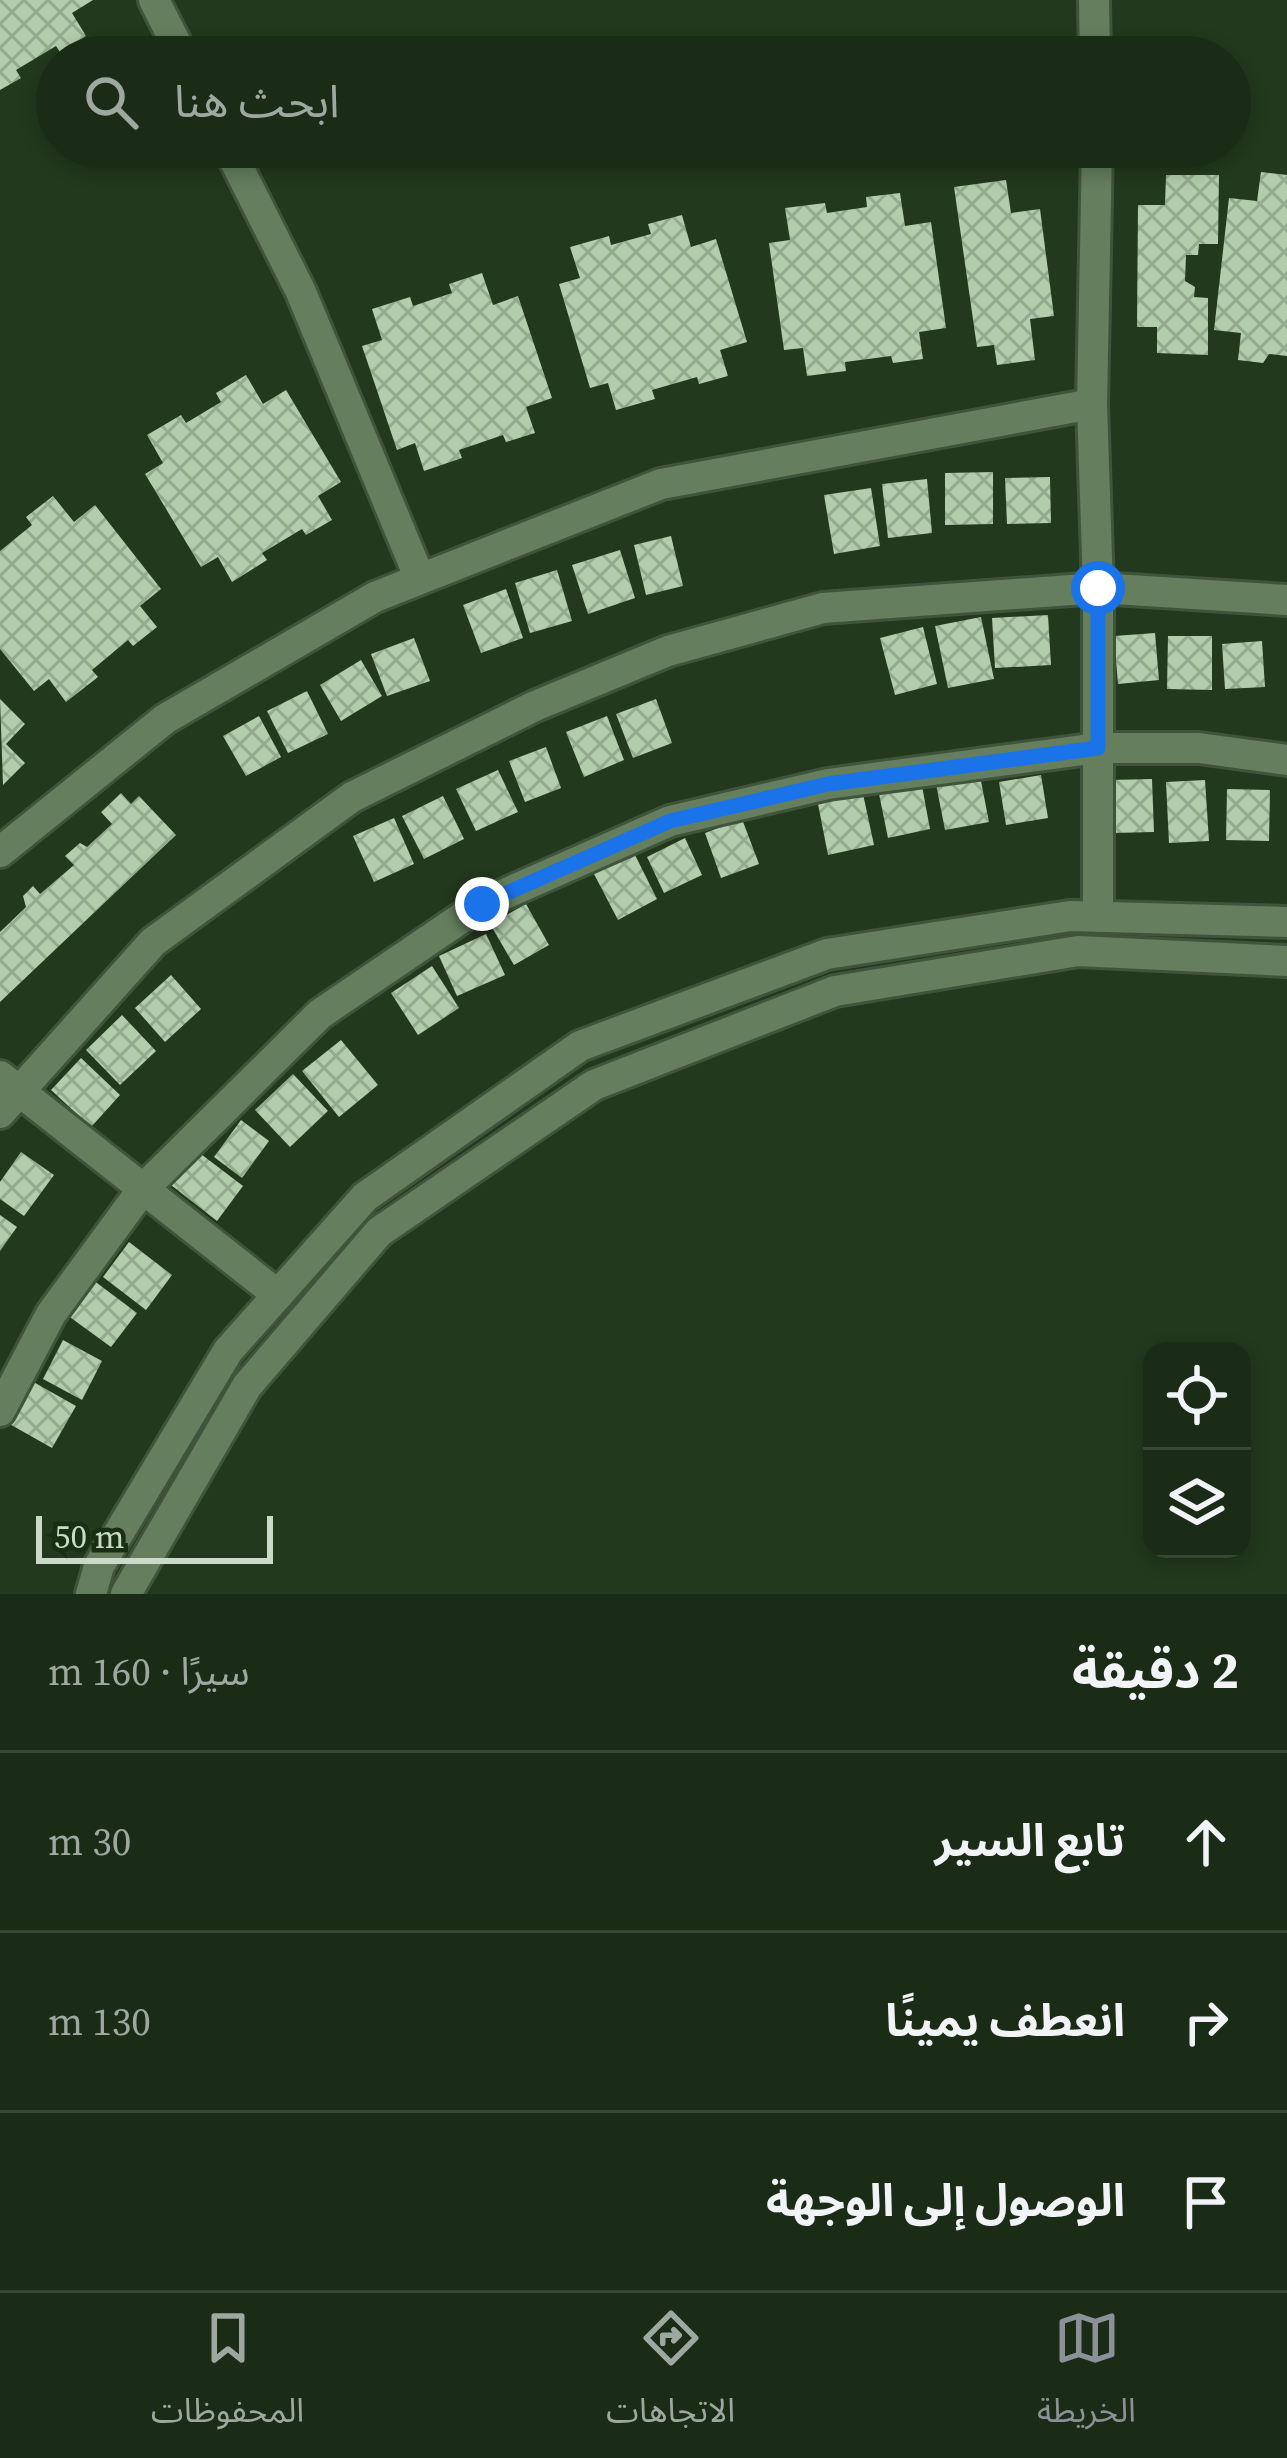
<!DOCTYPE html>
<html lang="ar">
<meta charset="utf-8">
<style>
:root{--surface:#1a2b16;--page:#273723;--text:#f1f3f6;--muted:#9fa7a1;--line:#384735;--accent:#8c9099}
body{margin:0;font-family:"Source Serif 4","Noto Sans Arabic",serif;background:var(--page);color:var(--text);direction:rtl}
.controls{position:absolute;right:36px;bottom:36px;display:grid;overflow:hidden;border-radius:24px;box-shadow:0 6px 18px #0003}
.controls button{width:108px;height:108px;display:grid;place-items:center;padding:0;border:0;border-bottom:3px solid var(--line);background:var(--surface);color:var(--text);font:60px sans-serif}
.scale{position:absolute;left:36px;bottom:30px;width:237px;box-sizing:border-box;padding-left:12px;border:6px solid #cbdac8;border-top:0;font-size:33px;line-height:42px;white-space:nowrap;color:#cbdac8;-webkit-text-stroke:9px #182f14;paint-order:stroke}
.stop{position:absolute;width:36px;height:36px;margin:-27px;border:9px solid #1a73e8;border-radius:50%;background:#fff}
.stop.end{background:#1a73e8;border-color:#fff;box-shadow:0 3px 12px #0008}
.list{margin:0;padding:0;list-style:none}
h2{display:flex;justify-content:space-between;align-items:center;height:156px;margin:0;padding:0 48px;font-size:51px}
h2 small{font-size:39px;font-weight:400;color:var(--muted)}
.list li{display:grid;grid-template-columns:78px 1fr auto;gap:36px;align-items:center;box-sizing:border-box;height:180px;padding:0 48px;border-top:3px solid var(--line)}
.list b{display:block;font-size:45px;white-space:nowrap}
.list em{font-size:39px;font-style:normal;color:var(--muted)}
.icon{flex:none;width:66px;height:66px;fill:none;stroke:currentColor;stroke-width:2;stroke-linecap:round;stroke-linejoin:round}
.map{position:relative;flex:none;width:1287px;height:1594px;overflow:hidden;direction:ltr}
.search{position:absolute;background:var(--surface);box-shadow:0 6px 18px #0003;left:36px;right:36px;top:36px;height:132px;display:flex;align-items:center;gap:30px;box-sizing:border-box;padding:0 42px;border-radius:66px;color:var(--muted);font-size:45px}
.sheet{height:696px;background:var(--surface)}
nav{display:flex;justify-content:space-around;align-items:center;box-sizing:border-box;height:168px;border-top:3px solid var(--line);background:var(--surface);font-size:33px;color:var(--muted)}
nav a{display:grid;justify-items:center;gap:6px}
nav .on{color:var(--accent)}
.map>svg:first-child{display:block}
.building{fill:url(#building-cross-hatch)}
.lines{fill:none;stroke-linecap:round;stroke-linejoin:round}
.street-casing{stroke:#40543c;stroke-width:36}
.street{stroke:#647e5e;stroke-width:30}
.route{stroke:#1a73e8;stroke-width:15}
</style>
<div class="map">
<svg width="1287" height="1594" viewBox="0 0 1287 1594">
<defs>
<pattern id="building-cross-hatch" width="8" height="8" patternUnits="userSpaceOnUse" patternTransform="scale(3)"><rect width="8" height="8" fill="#b1cdab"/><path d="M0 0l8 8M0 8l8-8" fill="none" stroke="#94aa8f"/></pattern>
</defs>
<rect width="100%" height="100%" fill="#22391d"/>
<g class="building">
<polygon points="0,0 93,0 72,13 86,36 60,52 56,46 16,70 21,78 0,90"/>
<polygon points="1261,172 1287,175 1287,356 1269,354 1263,363 1238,360 1241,333 1214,330 1229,198 1257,201"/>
<polygon points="1166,175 1219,175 1218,244 1199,244 1198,255 1186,255 1185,281 1195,287 1194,297 1208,298 1208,355 1157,353 1157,327 1137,327 1138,205 1165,205"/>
<polygon points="1006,180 1011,213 1040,209 1054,316 1030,319 1035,360 997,365 994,345 977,347 954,187"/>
<polygon points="900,193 905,226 931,222 946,328 919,332 923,359 893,363 891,356 845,362 846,371 807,376 803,348 784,350 769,243 790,240 785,208 825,203 827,213 867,207 866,197"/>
<polygon points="682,215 691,247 716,239 747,342 720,350 728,376 699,384 697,377 652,390 655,399 616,410 608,383 590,388 559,284 580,278 570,247 609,236 611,245 651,234 648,224"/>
<polygon points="482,273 493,305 518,296 552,398 526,407 535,433 506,442 503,435 459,450 462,458 424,471 415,443 397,450 362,346 382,340 372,309 410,297 413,306 452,293 449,284"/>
<polygon points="246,375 263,404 286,390 341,482 318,496 332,520 306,535 302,529 262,553 267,560 232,582 218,557 201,567 145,474 163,463 147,435 181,415 186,423 221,402 216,393"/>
<polygon points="993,472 993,524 945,525 945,473"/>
<polygon points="1050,477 1051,523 1007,524 1005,478"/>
<polygon points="927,479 932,533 888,538 882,484"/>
<polygon points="871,488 880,546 834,554 824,495"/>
<polygon points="53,496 74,522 95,505 161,589 140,606 157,627 133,646 128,640 92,670 98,677 66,702 49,679 34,691 0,649 0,551 32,525 26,517"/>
<polygon points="671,536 683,586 646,595 634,545"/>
<polygon points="620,550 635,598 588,614 572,565"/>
<polygon points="557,570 572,621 530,633 515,583"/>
<polygon points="506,589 523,638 481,653 463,605"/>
<polygon points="1048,615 1051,665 995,668 992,618"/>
<polygon points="981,617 994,679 948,688 935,626"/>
<polygon points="923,627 937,684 895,695 880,638"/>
<polygon points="1155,633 1159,680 1118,684 1114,636"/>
<polygon points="1168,636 1212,636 1212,690 1167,689"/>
<polygon points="414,638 430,681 387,696 371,654"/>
<polygon points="1262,641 1265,687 1225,689 1222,644"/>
<polygon points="361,660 382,696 341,721 320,685"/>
<polygon points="307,691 328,734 288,753 267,711"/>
<polygon points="0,699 25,724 6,744 25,763 3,785"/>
<polygon points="656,699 672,743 633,758 616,714"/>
<polygon points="259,716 281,757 246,776 223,736"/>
<polygon points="607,716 624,760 584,777 566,732"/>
<polygon points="546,747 561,788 525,802 509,761"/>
<polygon points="498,770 518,812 476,831 456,789"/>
<polygon points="1041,775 1048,818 1006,825 999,782"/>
<polygon points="980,776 989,822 945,830 936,784"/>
<polygon points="1152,779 1154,832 1112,833 1110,780"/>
<polygon points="1205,780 1209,841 1169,843 1166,782"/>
<polygon points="922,786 930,829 888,838 879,794"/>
<polygon points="1227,789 1270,790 1269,841 1226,840"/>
<polygon points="121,793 131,804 139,796 176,835 0,1002 0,932 26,907 23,896 33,886 40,894 74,865 65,856 80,843 87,847 112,824 101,812"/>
<polygon points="863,794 874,845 828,855 818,804"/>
<polygon points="443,796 464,839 424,859 402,816"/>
<polygon points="394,818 414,864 374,882 353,836"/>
<polygon points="742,819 759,864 721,878 705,833"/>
<polygon points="685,838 702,875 664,893 647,857"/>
<polygon points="634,853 657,899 618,920 594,874"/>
<polygon points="526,904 549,945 514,965 490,924"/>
<polygon points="486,934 505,975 457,996 439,956"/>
<polygon points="432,966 459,1008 418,1035 391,993"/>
<polygon points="171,975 201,1009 165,1042 135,1008"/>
<polygon points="122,1015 156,1051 120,1085 86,1050"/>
<polygon points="341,1040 378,1085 339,1117 302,1071"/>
<polygon points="81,1058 120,1095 91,1127 51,1090"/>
<polygon points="293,1074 328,1111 290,1147 255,1110"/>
<polygon points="241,1120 269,1141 242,1178 214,1157"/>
<polygon points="197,1151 243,1186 217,1221 171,1185"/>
<polygon points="21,1152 54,1175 24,1216 0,1199 0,1182"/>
<polygon points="0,1215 17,1227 0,1251"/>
<polygon points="129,1242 172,1275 146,1310 103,1277"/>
<polygon points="93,1280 137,1313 111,1347 67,1315"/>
<polygon points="63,1340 102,1361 82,1400 43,1379"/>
<polygon points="30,1380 76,1406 52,1448 6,1422"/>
</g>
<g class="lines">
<g class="street-casing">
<g id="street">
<polyline points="154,0 183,57"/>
<polyline points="1094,0 1095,57"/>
<polyline points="228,147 301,292 420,579"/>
<polyline points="1097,147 1092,404 1098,588 1098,917"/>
<polyline points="0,852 165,719 375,597 661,484 1092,404"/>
<polyline points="0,1076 278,1295"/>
<polyline points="0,1113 153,942 352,797 535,706 668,651 823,608 1098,588 1287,600"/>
<polyline points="0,1411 51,1314 142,1190 320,1014 482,904 670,821 828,784 1098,748 1199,748 1287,760"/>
<polyline points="91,1594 99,1566 228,1351 365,1197 580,1046 827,954 1070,916 1287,922"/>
<polyline points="126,1594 247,1386 379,1232 594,1085 835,991 1078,951 1287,961"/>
</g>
</g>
<use href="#street" class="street"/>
</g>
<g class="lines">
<polyline class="route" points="482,904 670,821 828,784 1098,748 1098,588"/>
</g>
</svg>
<div class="controls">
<button><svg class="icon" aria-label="locate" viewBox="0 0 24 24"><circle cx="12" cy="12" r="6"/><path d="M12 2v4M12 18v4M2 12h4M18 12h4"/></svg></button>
<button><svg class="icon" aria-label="layers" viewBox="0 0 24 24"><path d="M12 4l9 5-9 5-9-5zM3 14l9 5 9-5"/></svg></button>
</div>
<div class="scale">50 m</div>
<div class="stop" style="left:1098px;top:588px"></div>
<div class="stop end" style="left:482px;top:904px"></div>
<div class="search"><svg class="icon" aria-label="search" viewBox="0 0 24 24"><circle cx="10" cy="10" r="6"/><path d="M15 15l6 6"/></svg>ابحث هنا</div>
</div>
<section class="sheet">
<h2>2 دقيقة<small>سيرًا · 160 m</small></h2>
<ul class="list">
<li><svg class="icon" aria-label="ahead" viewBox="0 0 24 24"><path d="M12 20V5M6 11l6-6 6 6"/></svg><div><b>تابع السير</b></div><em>30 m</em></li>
<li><svg class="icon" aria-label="right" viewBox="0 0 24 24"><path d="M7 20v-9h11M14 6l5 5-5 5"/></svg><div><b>انعطف يمينًا</b></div><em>130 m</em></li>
<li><svg class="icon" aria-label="arrive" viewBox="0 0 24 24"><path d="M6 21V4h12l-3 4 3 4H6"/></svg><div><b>الوصول إلى الوجهة</b></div></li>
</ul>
</section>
<nav>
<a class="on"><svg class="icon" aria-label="map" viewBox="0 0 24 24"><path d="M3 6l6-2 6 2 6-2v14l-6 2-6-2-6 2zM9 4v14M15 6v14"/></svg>الخريطة</a>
<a><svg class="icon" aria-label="directions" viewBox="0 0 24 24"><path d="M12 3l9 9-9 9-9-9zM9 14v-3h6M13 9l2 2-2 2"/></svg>الاتجاهات</a>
<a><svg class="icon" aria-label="saved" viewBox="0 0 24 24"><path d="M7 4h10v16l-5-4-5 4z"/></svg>المحفوظات</a>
</nav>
